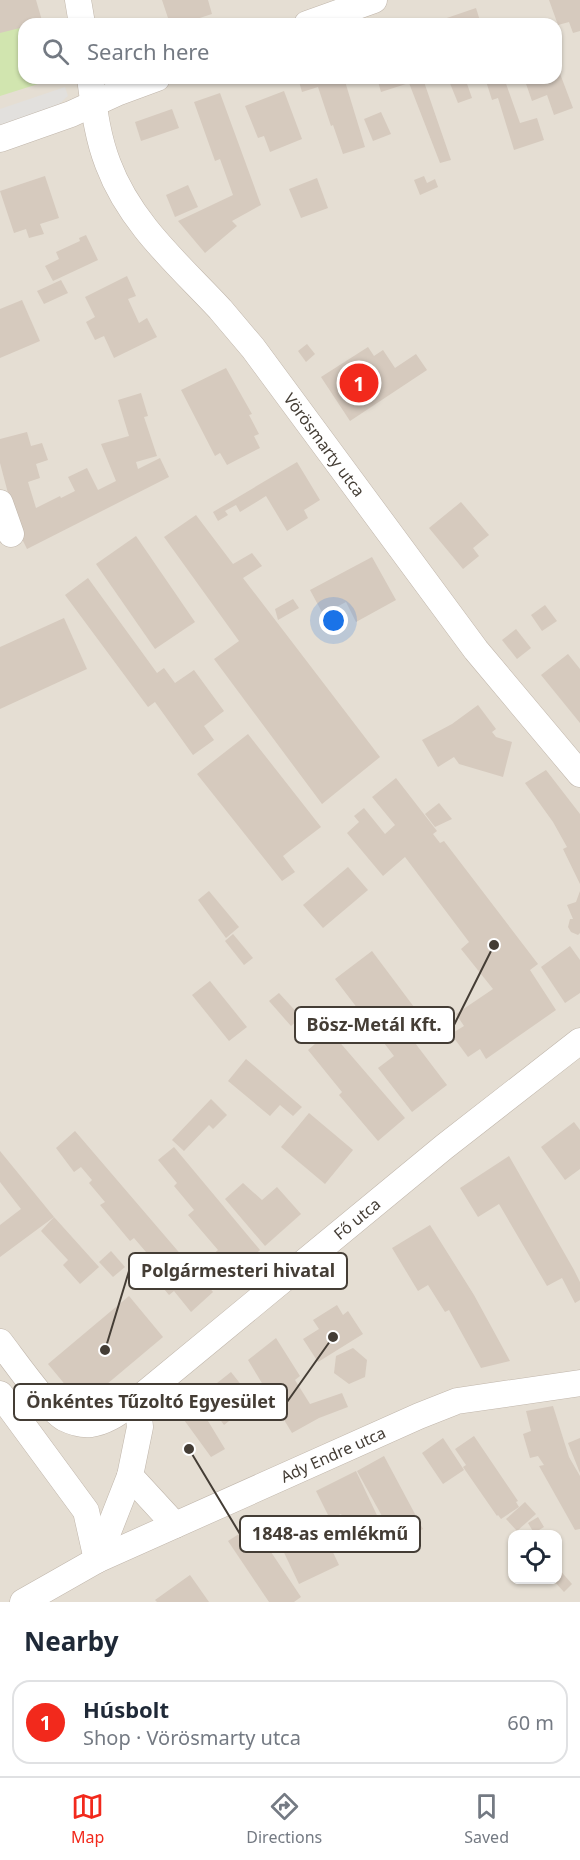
<!DOCTYPE html>
<meta charset="utf-8">
<style>
:root{--surface:#fff;--page:#f2f2f3;--text:#1f2937;--muted:#747a83;--line:#e0e1e3;--accent:#f2291c}
body{margin:0;font-family:"Noto Sans",sans-serif;background:var(--page);color:var(--text)}
.controls{position:absolute;right:18px;bottom:18px;display:grid;overflow:hidden;border-radius:12px;box-shadow:0 2px 4px #0004}
.controls button{width:54px;height:54px;display:grid;place-items:center;padding:0;border:0;border-bottom:2px solid var(--line);background:var(--surface);color:var(--text);font:30px sans-serif}
.you{position:absolute;left:334px;top:621px;width:21px;height:21px;margin:-15px;border:4px solid #fff;border-radius:50%;background:#1a73e8;box-shadow:0 0 0 9px #1a73e833}
.badge{display:grid;place-items:center;width:39px;height:39px;border-radius:50%;background:var(--accent);color:#fff;font-size:20px;font-weight:700}
.pin{position:absolute;translate:-50% -50%;border:3px solid #fff;box-shadow:0 2px 6px #0006}
.list{margin:0;padding:0;list-style:none}
h2{display:flex;justify-content:space-between;align-items:center;height:78px;margin:0;padding:0 24px;font-size:26px}
h2 small{font-size:20px;font-weight:400;color:var(--muted)}
.list li{display:grid;grid-template-columns:39px 1fr auto;gap:18px;align-items:center;box-sizing:border-box;height:84px;margin:0 12px 12px;padding:0 12px;border:2px solid var(--line);border-radius:18px}
.list b{display:block;font-size:22px;white-space:nowrap}
.list p{margin:0;font-size:20px;white-space:nowrap;color:var(--muted)}
.list em{font-size:20px;font-style:normal;color:var(--muted)}
.icon{flex:none;width:33px;height:33px;fill:none;stroke:currentColor;stroke-width:2;stroke-linecap:round;stroke-linejoin:round}
.map{position:relative;flex:none;width:580px;height:1602px;overflow:hidden}
.search{position:absolute;background:var(--surface);box-shadow:0 2px 4px #0004;left:18px;right:18px;top:18px;height:66px;display:flex;align-items:center;gap:15px;box-sizing:border-box;padding:0 21px;border-radius:18px;color:var(--muted);font-size:22px}
.sheet{height:174px;background:var(--surface)}
nav{display:flex;justify-content:space-around;align-items:center;box-sizing:border-box;height:84px;border-top:2px solid var(--line);background:var(--surface);font-size:16px;color:var(--muted)}
nav a{display:grid;justify-items:center;gap:3px}
nav .on{color:var(--accent)}
.map>svg:first-child{display:block}
.residential{fill:#e5ded3;fill-rule:evenodd}
.green{fill:#d1e5af}
.parking{fill:#e2e0dd}
.building{fill:#d6cabe}
.lines{fill:none;stroke-linecap:round;stroke-linejoin:round}
.minor-casing{stroke:#c0b6ab;stroke-width:27}
.minor{stroke:#fff;stroke-width:26}
.labels{text-anchor:middle;stroke-width:4.5;stroke-linejoin:round;paint-order:stroke}
.street-label{font-size:16px;fill:#443d35;stroke:#fff}
.leader{fill:none;stroke:#443d35;stroke-width:2}
.callout-dot{fill:#443d35;stroke:#fff;stroke-width:2}
.callout{fill:#fff;stroke:#443d35;stroke-width:2}
.callout-label{font-size:18px;text-anchor:middle;font-weight:bold;fill:#443d35}
</style>
<div class="map">
<svg width="580" height="1602" viewBox="0 0 580 1602">
<rect width="100%" height="100%" fill="#f2ede5"/>
<path class="residential" d="M0 0H580V1602H0ZM24 24H556V78H24ZM512 1534H558V1580H512Z"/>
<polygon class="green" points="0,0 24,24 24,78 57,78 0,96"/>
<polygon class="parking" points="65,87 68,96 56,107 0,128 0,109"/>
<g class="building">
<polygon points="0,0 36,0 43,24 24,24 24,27 0,33"/>
<polygon points="162,0 208,0 212,14 181,24 170,24"/>
<polygon points="549,0 580,0 580,31 573,33 569,22 558,25"/>
<polygon points="476,8 481,24 439,24 438,21"/>
<polygon points="556,63 573,108 554,115 547,95 532,101 524,78 556,78"/>
<polygon points="298,78 344,78 365,147 343,154 333,125 331,126 318,87 302,92"/>
<polygon points="377,78 423,79 451,160 440,163 409,83 381,92"/>
<polygon points="457,78 465,78 472,98 458,103 449,81"/>
<polygon points="485,78 504,78 520,123 537,118 544,140 514,150 498,98 492,100"/>
<polygon points="284,91 302,139 270,152 264,136 258,138 245,106"/>
<polygon points="220,93 261,205 232,221 237,226 205,253 178,221 233,195 220,159 215,161 194,102"/>
<polygon points="172,109 179,128 141,141 135,122"/>
<polygon points="381,112 391,134 373,141 364,119"/>
<polygon points="45,176 59,218 40,224 44,234 29,238 26,229 14,233 0,191"/>
<polygon points="424,176 427,183 435,179 438,187 420,195 414,180"/>
<polygon points="317,178 328,208 301,218 289,189"/>
<polygon points="188,185 198,207 175,217 166,195"/>
<polygon points="86,235 98,260 53,281 45,266 59,259 56,252 80,241 79,238"/>
<polygon points="127,276 136,296 128,299 139,323 147,318 157,337 114,358 104,336 95,340 86,322 95,317 85,297"/>
<polygon points="61,280 68,293 44,304 37,291"/>
<polygon points="22,300 40,341 0,358 0,309"/>
<polygon points="307,344 315,354 306,362 298,351"/>
<polygon points="368,347 374,356 383,350 395,368 416,354 427,370 350,421 321,377"/>
<polygon points="226,368 252,414 249,415 259,434 254,436 260,448 227,465 220,453 215,456 181,390"/>
<polygon points="141,393 148,416 144,417 157,456 136,462 138,469 160,458 169,477 27,549 18,531 0,463 0,439 27,432 31,446 42,443 48,460 36,464 40,478 28,482 36,508 60,496 61,498 75,491 68,477 87,468 98,490 116,481 101,444 129,436 118,400"/>
<polygon points="297,462 320,500 304,510 308,518 287,531 266,496 240,512 236,505 225,511 228,515 218,521 213,512"/>
<polygon points="461,502 489,535 473,548 479,556 463,569 429,528"/>
<polygon points="196,515 233,564 252,553 262,566 243,578 380,757 322,804 214,659 239,641 164,537"/>
<polygon points="136,536 195,622 155,649 96,564"/>
<polygon points="372,557 396,600 356,622 346,602 323,614 310,590"/>
<polygon points="88,578 157,673 164,668 175,683 194,670 224,711 204,726 214,740 193,755 155,702 148,707 65,595"/>
<polygon points="293,599 299,608 278,620 275,609"/>
<polygon points="545,605 557,621 542,631 531,615"/>
<polygon points="64,618 87,669 0,709 0,647"/>
<polygon points="516,629 531,648 517,659 502,640"/>
<polygon points="568,654 580,669 580,723 541,675"/>
<polygon points="478,705 496,729 492,732 496,737 512,742 503,777 459,764 454,757 438,767 422,740 452,724"/>
<polygon points="248,734 321,827 283,856 295,872 282,881 197,774"/>
<polygon points="546,770 580,814 580,884 563,849 567,847 553,822 525,783"/>
<polygon points="396,778 437,831 433,834 440,843 444,841 538,964 530,970 556,1010 486,1059 480,1049 468,1057 451,1034 464,1026 456,1014 493,989 461,949 469,942 405,857 383,876 347,833 359,822 354,816 364,808 385,834 395,825 372,797"/>
<polygon points="439,803 452,819 435,827 425,814"/>
<polygon points="348,867 368,890 323,928 303,905"/>
<polygon points="209,891 239,927 226,938 198,900"/>
<polygon points="580,891 580,933 578,935 571,932 568,927 570,919 573,919 567,905 576,902"/>
<polygon points="233,934 253,958 244,965 225,941"/>
<polygon points="570,946 580,960 580,993 565,1003 541,967"/>
<polygon points="372,951 420,1015 425,1029 412,1039 447,1085 412,1112 378,1068 394,1056 335,979"/>
<polygon points="210,981 247,1027 229,1041 192,995"/>
<polygon points="279,993 301,1017 291,1026 269,1001"/>
<polygon points="330,1031 405,1118 378,1141 339,1095 342,1092 308,1050"/>
<polygon points="246,1059 302,1107 293,1116 280,1105 270,1116 228,1081"/>
<polygon points="211,1099 227,1115 213,1129 209,1125 184,1151 172,1140"/>
<polygon points="309,1113 353,1150 325,1184 281,1147"/>
<polygon points="574,1122 580,1130 580,1169 565,1180 541,1147"/>
<polygon points="75,1131 213,1292 191,1312 174,1291 169,1295 141,1261 145,1257 143,1255 146,1252 134,1238 130,1241 100,1205 105,1202 89,1183 92,1180 81,1167 74,1172 56,1148"/>
<polygon points="174,1147 260,1250 226,1281 208,1259 218,1250 188,1215 194,1210 174,1186 177,1183 158,1160"/>
<polygon points="0,1151 54,1217 0,1257 0,1225 21,1209 0,1182"/>
<polygon points="509,1156 574,1270 580,1282 580,1300 575,1303 562,1278 547,1286 499,1204 478,1217 460,1188"/>
<polygon points="243,1183 262,1200 277,1187 301,1214 265,1246 225,1199"/>
<polygon points="54,1217 99,1267 80,1284 63,1265 68,1260 41,1231"/>
<polygon points="430,1225 474,1295 510,1361 481,1368 449,1310 445,1312 428,1285 418,1291 392,1248"/>
<polygon points="111,1251 125,1267 113,1277 99,1262"/>
<polygon points="129,1296 163,1337 82,1405 48,1364"/>
<polygon points="337,1305 343,1315 348,1311 363,1334 318,1362 303,1339 319,1329 313,1320"/>
<polygon points="276,1338 300,1376 295,1380 310,1404 342,1393 348,1407 319,1418 292,1433 248,1360"/>
<polygon points="353,1348 367,1360 365,1377 349,1384 334,1373 336,1356"/>
<polygon points="231,1372 246,1391 231,1403 239,1413 224,1425 216,1414 208,1421 225,1449 211,1457 179,1413"/>
<polygon points="553,1406 569,1457 580,1476 580,1529 575,1530 539,1466 544,1465 538,1456 530,1458 523,1434 531,1431 526,1411"/>
<polygon points="474,1436 518,1501 516,1502 519,1507 501,1519 498,1515 497,1516 463,1467 466,1465 455,1449"/>
<polygon points="443,1438 464,1470 443,1484 422,1453"/>
<polygon points="580,1438 580,1473 568,1443"/>
<polygon points="384,1456 423,1529 397,1543 357,1471"/>
<polygon points="356,1471 383,1528 354,1542 341,1514 330,1519 316,1491"/>
<polygon points="525,1502 536,1514 517,1531 506,1519"/>
<polygon points="538,1517 544,1527 534,1533 528,1523"/>
<polygon points="318,1521 339,1565 299,1584 278,1540"/>
<polygon points="253,1525 301,1597 294,1602 269,1602 228,1541"/>
<polygon points="558,1568 572,1584 564,1592 553,1580 558,1580"/>
<polygon points="190,1575 209,1602 157,1602 155,1600"/>
</g>
<g class="lines">
<g class="minor-casing">
<g id="minor">
<polyline points="78,0 82,24"/>
<polyline points="307,24 374,0"/>
<path id="s1" d="M90 78C94 107 97 136 108 164 130 223 178 264 220 309 231 322 242 335 253 348L476 650 580 774"/>
<polyline points="0,139 71,114 119,92 157,78"/>
<polyline points="0,503 11,534"/>
<path id="s2" d="M0 1342C14 1360 47 1408 64 1418 72 1422 82 1425 91 1424 108 1422 123 1409 137 1400L444 1147 580 1041"/>
<path id="s3" d="M0 1394 86 1511 97 1560 419 1416 457 1401 580 1383"/>
<polyline points="130,1476 175,1525"/>
<polyline points="23,1602 97,1560 130,1476 140,1427 137,1400"/>
</g>
</g>
<use href="#minor" class="minor"/>
</g>
<g class="labels">
<g class="street-label">
<text dy="6" stroke="none"><textPath href="#s1" startOffset="444">Vörösmarty utca</textPath></text>
<text dy="6" stroke="none"><textPath href="#s2" startOffset="465">Fő utca</textPath></text>
<text dy="6" stroke="none"><textPath href="#s3" startOffset="454">Ady Endre utca</textPath></text>
</g>
</g>
<path class="leader" d="M494 945L454 1025M105 1350L129 1271M333 1337L287 1402M189 1449L240 1534"/>
<g class="callout-dot">
<circle cx="494" cy="945" r="6"/>
<circle cx="105" cy="1350" r="6"/>
<circle cx="333" cy="1337" r="6"/>
<circle cx="189" cy="1449" r="6"/>
</g>
<g class="callout">
<rect x="295" y="1007" width="159" height="36" rx="6"/>
<rect x="129" y="1253" width="218" height="36" rx="6"/>
<rect x="14" y="1384" width="273" height="36" rx="6"/>
<rect x="240" y="1516" width="180" height="36" rx="6"/>
</g>
<g class="callout-label">
<text x="374" y="1031">Bösz-Metál Kft.</text>
<text x="238" y="1277">Polgármesteri hivatal</text>
<text x="151" y="1408">Önkéntes Tűzoltó Egyesület</text>
<text x="330" y="1540">1848-as emlékmű</text>
</g>
</svg>
<div class="controls">
<button><svg class="icon" aria-label="locate" viewBox="0 0 24 24"><circle cx="12" cy="12" r="6"/><path d="M12 2v4M12 18v4M2 12h4M18 12h4"/></svg></button>
</div>
<div class="you"></div>
<div class="pin badge" style="left:359px;top:383px">1</div>
<div class="search"><svg class="icon" aria-label="search" viewBox="0 0 24 24"><circle cx="10" cy="10" r="6"/><path d="M15 15l6 6"/></svg>Search here</div>
</div>
<section class="sheet">
<h2>Nearby<small></small></h2>
<ul class="list">
<li><span class="badge">1</span><div><b>Húsbolt</b><p>Shop · Vörösmarty utca</p></div><em>60 m</em></li>
</ul>
</section>
<nav>
<a class="on"><svg class="icon" aria-label="map" viewBox="0 0 24 24"><path d="M3 6l6-2 6 2 6-2v14l-6 2-6-2-6 2zM9 4v14M15 6v14"/></svg>Map</a>
<a><svg class="icon" aria-label="directions" viewBox="0 0 24 24"><path d="M12 3l9 9-9 9-9-9zM9 14v-3h6M13 9l2 2-2 2"/></svg>Directions</a>
<a><svg class="icon" aria-label="saved" viewBox="0 0 24 24"><path d="M7 4h10v16l-5-4-5 4z"/></svg>Saved</a>
</nav>
